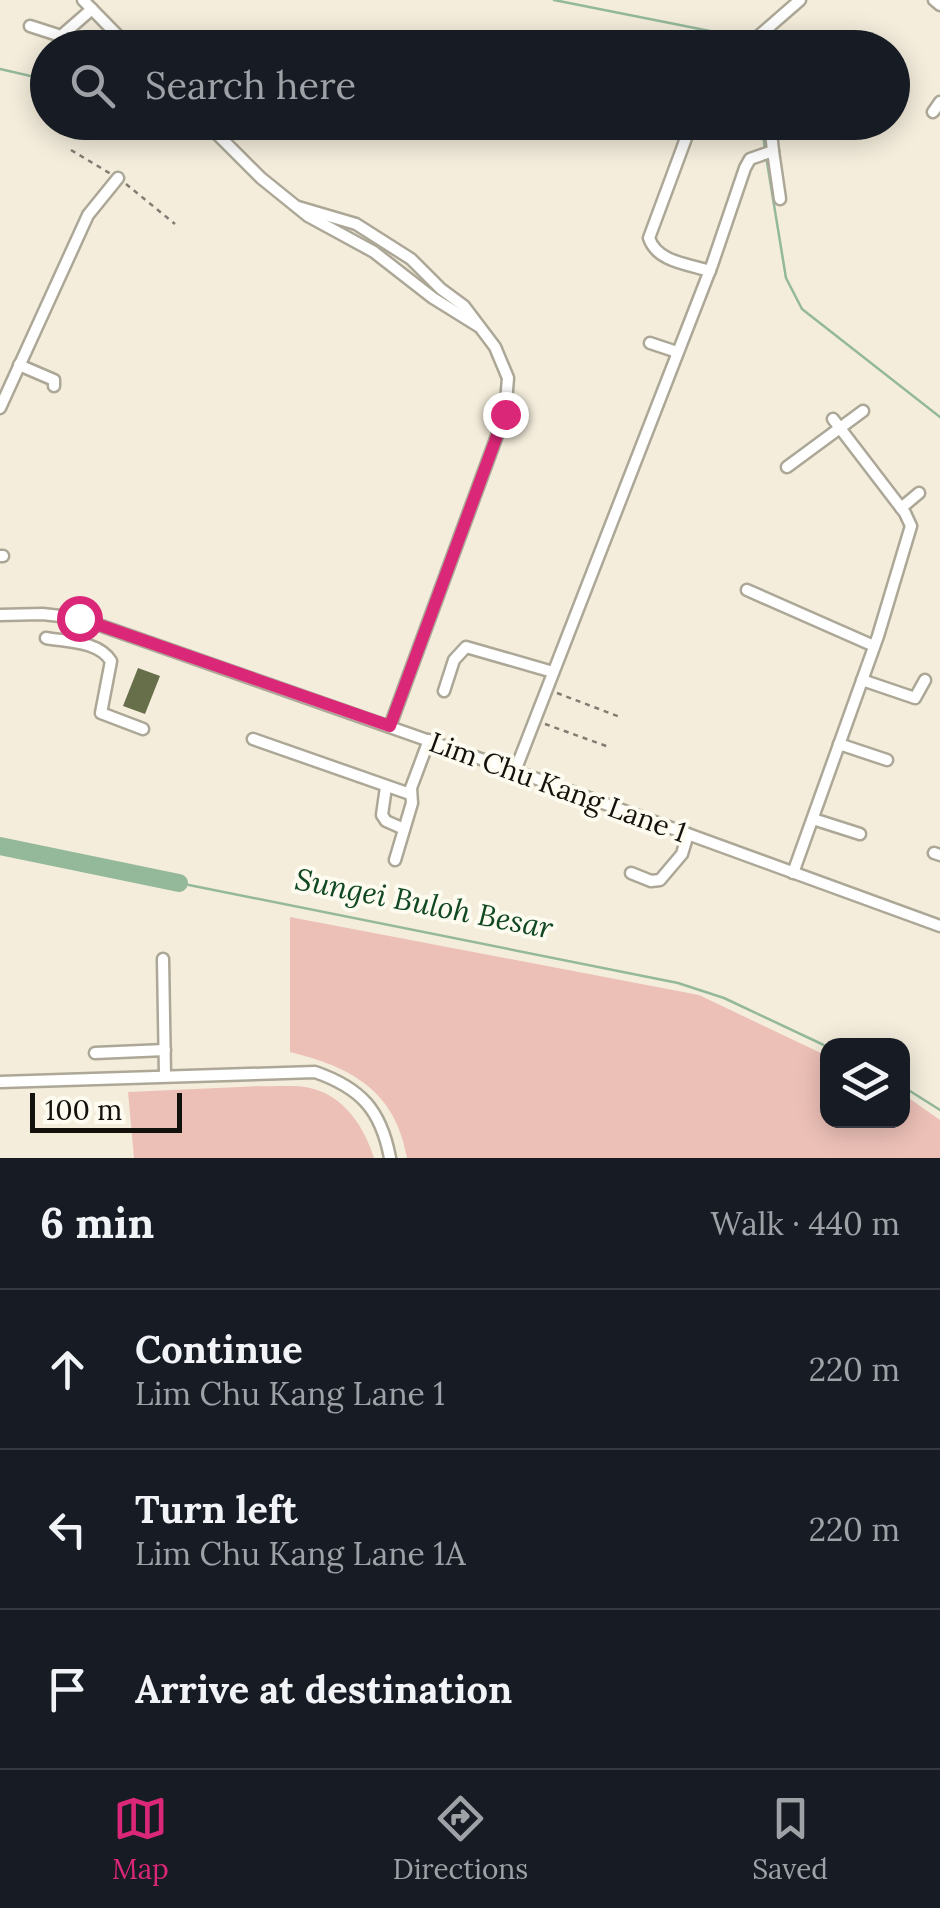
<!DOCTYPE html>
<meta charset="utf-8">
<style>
:root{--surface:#171b24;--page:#242831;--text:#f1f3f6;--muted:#9ea1a6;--line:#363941;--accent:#db2777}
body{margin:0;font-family:Lora,serif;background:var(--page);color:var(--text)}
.controls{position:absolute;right:30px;bottom:30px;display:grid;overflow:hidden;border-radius:20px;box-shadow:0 5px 25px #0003}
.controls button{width:90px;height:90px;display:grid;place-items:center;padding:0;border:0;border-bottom:2px solid var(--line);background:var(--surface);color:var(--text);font:50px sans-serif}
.scale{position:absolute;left:30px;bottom:25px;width:152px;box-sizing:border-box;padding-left:10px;border:5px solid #13110b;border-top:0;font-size:28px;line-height:35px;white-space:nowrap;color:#13110b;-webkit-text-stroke:8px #fefbf0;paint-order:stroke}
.stop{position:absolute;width:30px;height:30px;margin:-22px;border:8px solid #db2777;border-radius:50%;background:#fff}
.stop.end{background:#db2777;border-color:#fff;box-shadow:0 2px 10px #0008}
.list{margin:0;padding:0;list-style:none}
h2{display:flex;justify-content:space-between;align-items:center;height:130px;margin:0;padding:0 40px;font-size:42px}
h2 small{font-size:32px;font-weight:400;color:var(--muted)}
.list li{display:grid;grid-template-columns:65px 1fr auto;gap:30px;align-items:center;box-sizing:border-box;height:160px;padding:0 40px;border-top:2px solid var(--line)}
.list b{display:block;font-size:38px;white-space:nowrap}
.list p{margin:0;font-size:32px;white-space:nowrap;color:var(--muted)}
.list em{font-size:32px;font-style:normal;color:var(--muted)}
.icon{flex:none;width:55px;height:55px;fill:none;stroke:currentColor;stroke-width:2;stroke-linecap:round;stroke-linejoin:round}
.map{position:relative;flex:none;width:940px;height:1158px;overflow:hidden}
.search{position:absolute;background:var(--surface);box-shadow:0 5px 25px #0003;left:30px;right:30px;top:30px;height:110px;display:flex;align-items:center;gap:25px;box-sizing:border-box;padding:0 35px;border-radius:55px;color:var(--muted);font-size:38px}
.sheet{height:610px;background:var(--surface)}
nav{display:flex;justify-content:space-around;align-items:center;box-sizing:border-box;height:140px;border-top:2px solid var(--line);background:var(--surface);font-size:28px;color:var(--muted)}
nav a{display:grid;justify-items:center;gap:5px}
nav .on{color:var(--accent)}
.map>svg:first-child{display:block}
.green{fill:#ecc0b7}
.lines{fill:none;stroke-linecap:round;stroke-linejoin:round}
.stream{stroke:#94b89a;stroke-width:2.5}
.river{stroke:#94b89a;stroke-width:18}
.building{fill:#666f4a}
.minor-casing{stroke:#aca796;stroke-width:15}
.path{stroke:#827d72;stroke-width:2.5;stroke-dasharray:5 5;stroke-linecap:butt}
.minor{stroke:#fff;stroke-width:10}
.route{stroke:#db2777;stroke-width:12}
.labels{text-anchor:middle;stroke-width:8;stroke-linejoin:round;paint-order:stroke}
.street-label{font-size:28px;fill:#13110b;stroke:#fefbf0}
.water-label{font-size:30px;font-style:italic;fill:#0f4821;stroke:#fefbf0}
</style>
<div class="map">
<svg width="940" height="1158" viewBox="0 0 940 1158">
<rect width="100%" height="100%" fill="#f4eddc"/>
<g class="green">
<path d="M290 917 699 995 827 1056 828 1120H902L903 1094 940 1120V1158H407C395 1090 351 1067 290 1052Z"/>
<path d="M259 1086C276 1087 298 1084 314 1089 346 1098 365 1129 374 1158H134L128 1092Z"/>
</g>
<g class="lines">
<g class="stream">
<polyline points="554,0 720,33 734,38 744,48"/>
<polyline points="0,69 48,80"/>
<polyline points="761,122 765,149"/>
<polyline points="766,156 786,278 802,309 940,417"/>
<polyline points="179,883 678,983 724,998 828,1047"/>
<polyline points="902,1086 940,1110"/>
</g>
<polyline class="river" points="0,846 179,883"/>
</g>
<polygon class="building" points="138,668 160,676 145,714 123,706"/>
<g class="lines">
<g class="minor-casing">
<g id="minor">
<polyline points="83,0 130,48"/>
<polyline points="934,0 940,5"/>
<polyline points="30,26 61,36 92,9"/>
<polyline points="753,48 753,41 800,0"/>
<polyline points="933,112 940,102"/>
<polyline points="205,122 261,178 308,216 374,252 433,298 478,326"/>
<path d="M692 122 649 238C657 262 688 264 710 271"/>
<polyline points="773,151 780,199"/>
<polyline points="298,207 356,224 411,259 441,289 464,306 495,347 508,378 505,414 390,726"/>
<polyline points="650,343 677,352"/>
<polyline points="19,365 54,380 54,386"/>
<polyline points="0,408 88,215 118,178"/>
<polyline points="787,467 863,411"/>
<polyline points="901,508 919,493"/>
<polyline points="0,556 3,556"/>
<polyline points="747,590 874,646"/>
<polyline points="0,615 42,614 79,618 515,771 940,926"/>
<path d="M46 638C68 642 98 641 111 661L101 713 143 729"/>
<polyline points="862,680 915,698 925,680"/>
<polyline points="444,691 454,660 466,647 553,672"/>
<polyline points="253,739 410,794"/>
<polyline points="839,744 887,760"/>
<polyline points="515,771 712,265 745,168 750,159 773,151 770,122"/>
<polyline points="386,787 382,815 386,821 404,829"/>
<polyline points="813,819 860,834"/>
<polyline points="934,853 940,855"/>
<polyline points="395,860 412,803 411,788 429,740"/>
<polyline points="631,873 651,881 660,880 682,854 688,834"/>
<polyline points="793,873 878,636 911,526 905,513 833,419"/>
<polyline points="163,959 165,1075"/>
<polyline points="95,1053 165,1050"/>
<path d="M0 1082 315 1072C361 1088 381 1110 390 1158"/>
</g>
</g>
<g class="path">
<polyline points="71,150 111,174"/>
<polyline points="126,184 175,224"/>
<polyline points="557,693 620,717"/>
<polyline points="545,724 609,747"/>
</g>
<use href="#minor" class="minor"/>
</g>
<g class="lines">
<polyline class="route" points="79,618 390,726 505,414"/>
</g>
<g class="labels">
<g class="street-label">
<text transform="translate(558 787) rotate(20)" y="10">Lim Chu Kang Lane 1</text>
</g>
<g class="water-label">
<text transform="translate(424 904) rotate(11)" y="10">Sungei Buloh Besar</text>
</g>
</g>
</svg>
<div class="controls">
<button><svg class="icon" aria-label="layers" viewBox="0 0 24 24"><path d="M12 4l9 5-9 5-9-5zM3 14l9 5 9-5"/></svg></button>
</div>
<div class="scale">100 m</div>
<div class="stop" style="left:79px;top:618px"></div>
<div class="stop end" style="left:505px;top:414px"></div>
<div class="search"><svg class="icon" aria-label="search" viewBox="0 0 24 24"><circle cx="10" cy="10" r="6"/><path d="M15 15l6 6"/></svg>Search here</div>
</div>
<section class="sheet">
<h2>6 min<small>Walk · 440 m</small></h2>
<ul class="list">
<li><svg class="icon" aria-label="ahead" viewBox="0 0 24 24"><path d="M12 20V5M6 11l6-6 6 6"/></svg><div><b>Continue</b><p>Lim Chu Kang Lane 1</p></div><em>220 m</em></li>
<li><svg class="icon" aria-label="left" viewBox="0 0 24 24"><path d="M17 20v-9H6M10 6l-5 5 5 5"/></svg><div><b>Turn left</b><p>Lim Chu Kang Lane 1A</p></div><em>220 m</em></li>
<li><svg class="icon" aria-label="arrive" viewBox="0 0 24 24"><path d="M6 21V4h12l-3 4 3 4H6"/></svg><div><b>Arrive at destination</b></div></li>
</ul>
</section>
<nav>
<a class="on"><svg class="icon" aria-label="map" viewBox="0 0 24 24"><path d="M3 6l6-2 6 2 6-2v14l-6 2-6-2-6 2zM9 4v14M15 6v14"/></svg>Map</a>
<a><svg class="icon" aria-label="directions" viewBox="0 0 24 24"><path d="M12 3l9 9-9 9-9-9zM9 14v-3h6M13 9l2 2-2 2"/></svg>Directions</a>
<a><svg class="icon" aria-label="saved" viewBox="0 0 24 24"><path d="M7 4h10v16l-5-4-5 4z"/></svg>Saved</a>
</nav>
